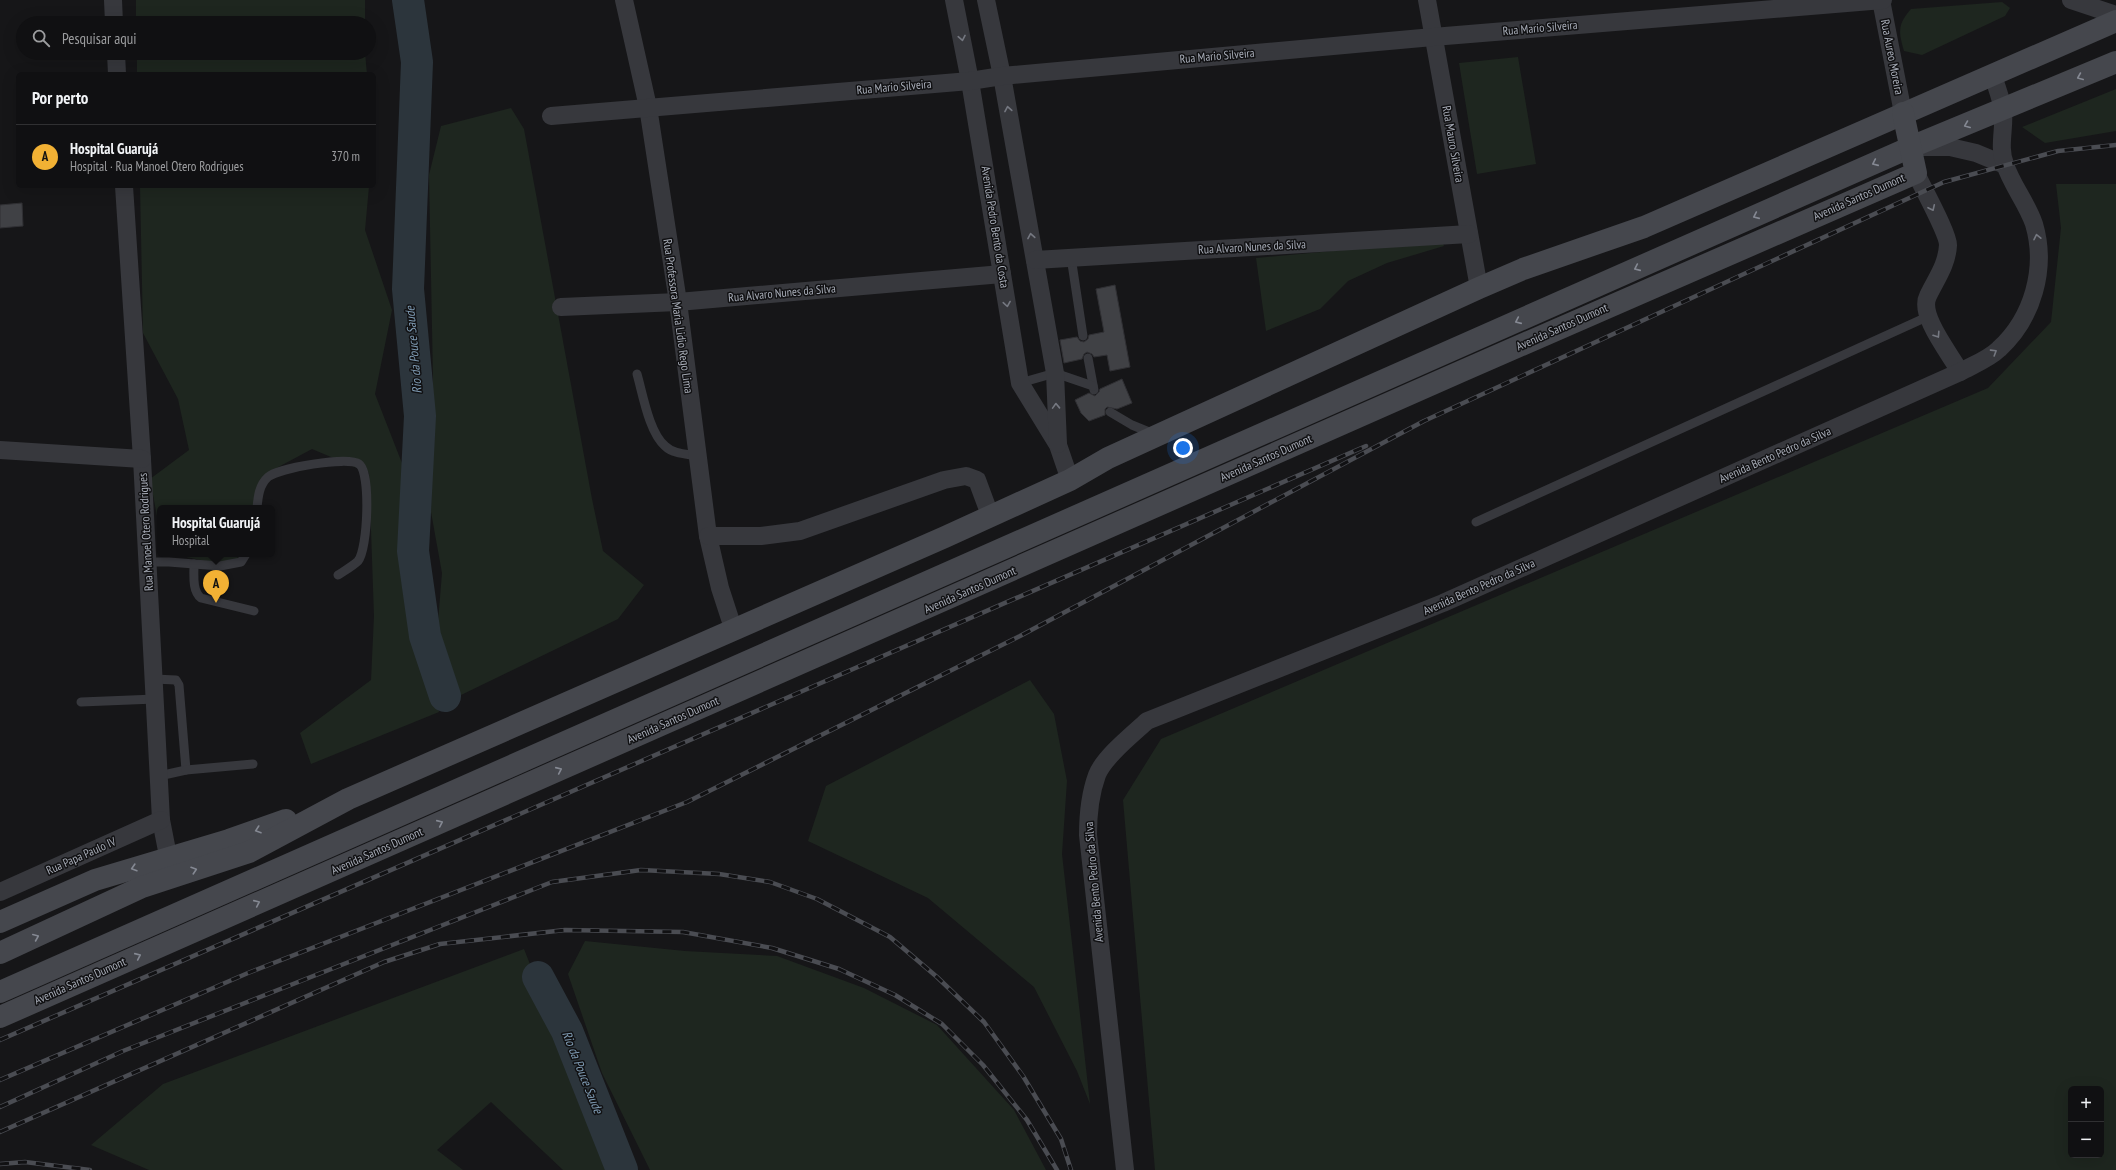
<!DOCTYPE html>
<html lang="pt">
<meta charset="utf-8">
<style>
:root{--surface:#101012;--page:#1e1e20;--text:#f1f3f6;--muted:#9c9d9f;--line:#303032;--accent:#f2b134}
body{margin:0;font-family:"PT Sans Narrow",sans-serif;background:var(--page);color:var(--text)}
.controls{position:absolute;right:12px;bottom:12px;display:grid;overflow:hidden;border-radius:6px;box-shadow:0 4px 16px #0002}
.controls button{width:36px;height:36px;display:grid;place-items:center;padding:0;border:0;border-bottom:1px solid var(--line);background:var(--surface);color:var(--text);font:20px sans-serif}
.you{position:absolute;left:1183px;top:448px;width:14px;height:14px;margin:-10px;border:3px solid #fff;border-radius:50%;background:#1a73e8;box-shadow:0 0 0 6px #1a73e833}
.badge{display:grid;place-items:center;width:26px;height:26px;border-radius:50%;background:var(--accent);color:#111;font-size:13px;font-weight:700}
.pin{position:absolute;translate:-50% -33px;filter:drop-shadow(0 1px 2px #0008)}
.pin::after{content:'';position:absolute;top:21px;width:14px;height:12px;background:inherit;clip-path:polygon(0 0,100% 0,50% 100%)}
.popup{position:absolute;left:157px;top:505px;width:118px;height:52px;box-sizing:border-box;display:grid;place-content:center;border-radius:6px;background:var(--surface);filter:drop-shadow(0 1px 3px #0005);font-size:13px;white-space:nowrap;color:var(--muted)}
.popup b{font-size:15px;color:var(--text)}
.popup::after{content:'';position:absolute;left:50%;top:100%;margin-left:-8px;border:8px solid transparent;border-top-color:var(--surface)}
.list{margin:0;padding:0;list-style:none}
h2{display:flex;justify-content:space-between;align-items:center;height:52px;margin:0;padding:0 16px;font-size:17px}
h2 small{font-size:13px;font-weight:400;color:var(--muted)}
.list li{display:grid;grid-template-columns:26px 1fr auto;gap:12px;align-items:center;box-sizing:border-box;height:64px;padding:0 16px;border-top:1px solid var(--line)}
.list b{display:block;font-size:15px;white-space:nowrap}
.list p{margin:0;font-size:13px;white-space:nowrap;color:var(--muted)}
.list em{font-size:13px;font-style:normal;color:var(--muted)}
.icon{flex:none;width:22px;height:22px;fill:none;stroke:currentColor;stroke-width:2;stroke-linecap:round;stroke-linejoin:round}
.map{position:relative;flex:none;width:2116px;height:1170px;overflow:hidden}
.search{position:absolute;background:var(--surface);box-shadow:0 4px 16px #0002;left:16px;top:16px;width:360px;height:44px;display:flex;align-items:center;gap:10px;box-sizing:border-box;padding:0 14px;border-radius:22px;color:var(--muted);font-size:15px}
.panel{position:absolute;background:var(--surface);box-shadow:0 4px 16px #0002;left:16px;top:72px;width:360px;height:116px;border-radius:6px}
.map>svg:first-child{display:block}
.green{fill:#1e261f;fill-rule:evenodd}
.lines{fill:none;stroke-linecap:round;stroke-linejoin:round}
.river{stroke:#2c353c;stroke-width:32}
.building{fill:#404145;stroke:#303034}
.lane{stroke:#37383d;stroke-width:9}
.street{stroke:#37383d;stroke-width:18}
.secondary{stroke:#45474d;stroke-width:22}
.rail-casing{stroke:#4a4c52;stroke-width:4.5}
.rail{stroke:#111113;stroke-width:3;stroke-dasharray:9;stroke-linecap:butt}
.oneway{stroke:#757881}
.oneway2{stroke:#858993}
.labels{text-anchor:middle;stroke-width:3;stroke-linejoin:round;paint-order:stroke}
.street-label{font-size:12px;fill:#a8adb8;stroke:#111113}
.water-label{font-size:13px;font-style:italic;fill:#7f9bb3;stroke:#111113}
</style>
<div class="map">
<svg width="2116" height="1170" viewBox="0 0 2116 1170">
<rect width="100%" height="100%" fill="#161618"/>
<g class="green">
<rect x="136" y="0" width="229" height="23"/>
<path d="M2002 2 2010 8 2005 16 1922 55 1904 51C1898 31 1898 24 1911 9Z"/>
<polygon points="137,53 365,53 367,74 137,74"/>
<polygon points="1518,57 1536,164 1477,174 1459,63"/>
<polygon points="2116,89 2116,131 2045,143 2022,127"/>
<polygon points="511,108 524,129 592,499 603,551 644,585 618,619 459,696 437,634 442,573 431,512 433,379 429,175 441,126"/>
<path d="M2056 184H2116V1170H1155L1123 800 1161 739 1988 388 2051 322 2061 228ZM2071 1089H2101V1155H2071Z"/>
<polygon points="140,186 369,186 365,230 392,310 375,394 414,494 414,618 439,712 311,764 300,733 371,680 374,616 369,473 312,449 269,472 256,508 160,508 160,532 150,479 189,450 178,399 143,333"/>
<polygon points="1442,241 1444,246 1387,263 1348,281 1320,309 1266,331 1256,258"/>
<polygon points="171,554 239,554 236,562 206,561"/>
<polygon points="1030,680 1054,714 1067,781 1062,854 1090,1104 1077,1071 1034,987 928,898 808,841 826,786"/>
<polygon points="585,941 685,951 777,956 864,988 937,1025 1014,1110 1046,1170 650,1170 602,1073 568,974"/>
<polygon points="524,949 611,1170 563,1170 491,1102 437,1150 463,1170 149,1170 91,1145 163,1084"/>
</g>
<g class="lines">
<g class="river">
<polyline points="408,0 417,62 408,289 420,416 413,551 425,636 445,696"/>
<polyline points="538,977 567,1031 622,1170"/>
</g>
</g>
<g class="building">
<polygon points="22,203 23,226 0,228 0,205"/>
<polygon points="1115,285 1130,367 1110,371 1107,355 1094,357 1092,354 1087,352 1084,354 1082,359 1064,363 1060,340 1077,337 1080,341 1084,342 1088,339 1089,335 1104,332 1096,289"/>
<polygon points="1122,379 1132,403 1117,409 1107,407 1105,409 1105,415 1089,421 1081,413 1075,400 1089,393 1095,396 1099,392 1100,389"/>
</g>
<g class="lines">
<g class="lane">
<polyline points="1071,257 1083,336"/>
<polyline points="1088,358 1094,390"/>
<path d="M637 374C643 395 649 432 665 446 673 454 687 454 697 456"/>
<polyline points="1020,383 1055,373 1093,386"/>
<polyline points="1110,412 1132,425 1154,434"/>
<path d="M257 508C258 497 259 485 268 477 278 468 348 456 359 464 371 472 368 549 358 561 353 566 344 571 338 575"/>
<polyline points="1476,522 1929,316"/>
<path d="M147 562H169L194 564C194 575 192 591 201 598L254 611"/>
<polyline points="194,564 220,566 241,562 246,554"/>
<polyline points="154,679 176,680 179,685 186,770 159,776"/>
<polyline points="81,702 155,699"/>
<polyline points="186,770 253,764"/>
</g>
<g class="street">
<polyline points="113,0 114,23"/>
<polyline points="624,0 648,107 678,302 708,536 720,588 734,631"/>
<polyline points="954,0 970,81 1020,383 1058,445 1070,480"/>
<polyline points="986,0 1002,76 1055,373 1058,444"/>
<polyline points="1427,0 1479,288"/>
<polyline points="1881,0 1903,113"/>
<polyline points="2071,0 2116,15"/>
<polyline points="116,53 117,74"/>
<polyline points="551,116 970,81 1002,76 1433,37 1883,0"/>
<polyline points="1917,147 1950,147 1976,153 2005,165"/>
<path d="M1916 173C1922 187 1948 233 1948 245 1947 265 1936 279 1928 296 1918 315 1951 355 1960 372"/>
<polyline points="124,186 142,459 161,820 171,871"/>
<polyline points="1035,260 1469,234"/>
<polyline points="561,307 678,302 1002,274"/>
<polyline points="0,450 142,459"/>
<polyline points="708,536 761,536 800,531 944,480 966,476 977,480 990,515"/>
<polyline points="0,892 161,820"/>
<path d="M1125 1170 1088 835C1088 814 1090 794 1097 775 1104 757 1133 734 1147 721L1443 603 1960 372C1973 365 1989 359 1999 349 2033 318 2047 268 2034 224 2027 203 2011 184 2005 164 1998 147 2005 128 2003 110 2001 98 1996 86 1993 75"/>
</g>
<g class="secondary">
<polyline points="0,922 95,880 229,840 286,820"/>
<polyline points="0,953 142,887 249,852 348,799 945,537 1070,480 1108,458 1479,288 1523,269 1644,227 2116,21"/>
<polyline points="0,992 1911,147 2116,62"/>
<polyline points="0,1017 1462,371 1916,173 1903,113"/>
</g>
<g class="rail-casing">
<g id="rail">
<polyline points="0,1040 1366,446"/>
<polyline points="0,1080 248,973 687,802 1020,636 1424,421 1944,182 2058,151 2116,145"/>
<polyline points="0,1107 123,1051 552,882 641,870 719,874 770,882 817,899 890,937 937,977 984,1022 1023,1076 1061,1139 1071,1170"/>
<polyline points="0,1132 384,962 440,944 565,930 683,932 772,948 839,969 895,995 942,1024 983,1065 1027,1120 1057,1170"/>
<polyline points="0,1164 25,1162 90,1170"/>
</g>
</g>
<use href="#rail" class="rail"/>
</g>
<defs><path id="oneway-chevron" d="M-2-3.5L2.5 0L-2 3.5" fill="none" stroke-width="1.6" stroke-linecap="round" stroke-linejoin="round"/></defs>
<g class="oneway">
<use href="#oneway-chevron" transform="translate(962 38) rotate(79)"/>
<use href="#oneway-chevron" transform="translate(1008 109) rotate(-100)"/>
<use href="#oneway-chevron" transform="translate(1932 208) rotate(65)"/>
<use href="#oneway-chevron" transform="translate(1031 236) rotate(-100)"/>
<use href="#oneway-chevron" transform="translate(2037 237) rotate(-102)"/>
<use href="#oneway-chevron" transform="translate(1007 304) rotate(81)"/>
<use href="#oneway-chevron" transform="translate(1937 335) rotate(57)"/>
<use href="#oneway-chevron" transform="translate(1994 352) rotate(-32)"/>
<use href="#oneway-chevron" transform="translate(1056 406) rotate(-92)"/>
</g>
<g class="oneway2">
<use href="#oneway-chevron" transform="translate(2080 77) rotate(157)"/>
<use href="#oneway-chevron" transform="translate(1967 125) rotate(158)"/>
<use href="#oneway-chevron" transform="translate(1875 163) rotate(156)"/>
<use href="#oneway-chevron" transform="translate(1756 216) rotate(156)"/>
<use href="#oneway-chevron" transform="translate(1637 268) rotate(156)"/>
<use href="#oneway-chevron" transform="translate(1518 321) rotate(156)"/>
<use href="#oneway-chevron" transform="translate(559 770) rotate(-24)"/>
<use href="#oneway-chevron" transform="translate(440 823) rotate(-24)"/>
<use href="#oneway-chevron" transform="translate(258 830) rotate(161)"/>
<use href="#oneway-chevron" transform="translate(134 868) rotate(163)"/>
<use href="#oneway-chevron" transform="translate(194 870) rotate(-18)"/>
<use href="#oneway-chevron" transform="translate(257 903) rotate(-24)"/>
<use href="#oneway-chevron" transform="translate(36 937) rotate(-23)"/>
<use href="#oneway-chevron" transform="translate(138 956) rotate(-24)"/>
</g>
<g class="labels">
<g class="street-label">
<text transform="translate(1540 28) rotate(-5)" y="4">Rua Mario Silveira</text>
<text transform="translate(1217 56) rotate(-5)" y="4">Rua Mario Silveira</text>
<text transform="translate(1892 57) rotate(79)" y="4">Rua Aureo Moreira</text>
<text transform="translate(894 87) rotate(-5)" y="4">Rua Mario Silveira</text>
<text transform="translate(1453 144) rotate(80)" y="4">Rua Mauro Silveira</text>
<text transform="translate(1859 197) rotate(-24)" y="4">Avenida Santos Dumont</text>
<text transform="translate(995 227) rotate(81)" y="4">Avenida Pedro Bento da Costa</text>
<text transform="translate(1252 247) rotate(-3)" y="4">Rua Alvaro Nunes da Silva</text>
<text transform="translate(782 293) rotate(-5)" y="4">Rua Alvaro Nunes da Silva</text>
<text transform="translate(678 316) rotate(82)" y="4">Rua Professora Maria Lidio Rego Lima</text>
<text transform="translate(1562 327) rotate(-24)" y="4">Avenida Santos Dumont</text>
<text transform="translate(1775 455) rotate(-24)" y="4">Avenida Bento Pedro da Silva</text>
<text transform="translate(1266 458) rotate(-24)" y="4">Avenida Santos Dumont</text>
<text transform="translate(146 532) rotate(-93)" y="4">Rua Manoel Otero Rodrigues</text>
<text transform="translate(1479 587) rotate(-24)" y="4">Avenida Bento Pedro da Silva</text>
<text transform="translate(970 590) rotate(-24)" y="4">Avenida Santos Dumont</text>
<text transform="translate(673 720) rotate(-24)" y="4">Avenida Santos Dumont</text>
<text transform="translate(377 851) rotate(-24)" y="4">Avenida Santos Dumont</text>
<text transform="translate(81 856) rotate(-24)" y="4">Rua Papa Paulo IV</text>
<text transform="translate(1094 882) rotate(-95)" y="4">Avenida Bento Pedro da Silva</text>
<text transform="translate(80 981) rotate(-24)" y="4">Avenida Santos Dumont</text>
</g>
<g class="water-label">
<text transform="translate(413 350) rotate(-95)" y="5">Rio da Pouce Saude</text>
<text transform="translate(583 1072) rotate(68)" y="5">Rio da Pouce Saude</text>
</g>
</g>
</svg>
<div class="controls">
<button>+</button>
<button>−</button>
</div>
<div class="you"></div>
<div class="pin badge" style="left:216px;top:603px">A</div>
<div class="popup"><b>Hospital Guarujá</b>Hospital</div>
<div class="search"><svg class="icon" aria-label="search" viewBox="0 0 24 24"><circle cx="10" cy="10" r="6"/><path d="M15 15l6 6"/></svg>Pesquisar aqui</div>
<section class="panel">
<h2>Por perto<small></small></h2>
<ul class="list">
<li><span class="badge">A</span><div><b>Hospital Guarujá</b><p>Hospital · Rua Manoel Otero Rodrigues</p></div><em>370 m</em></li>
</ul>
</section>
</div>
